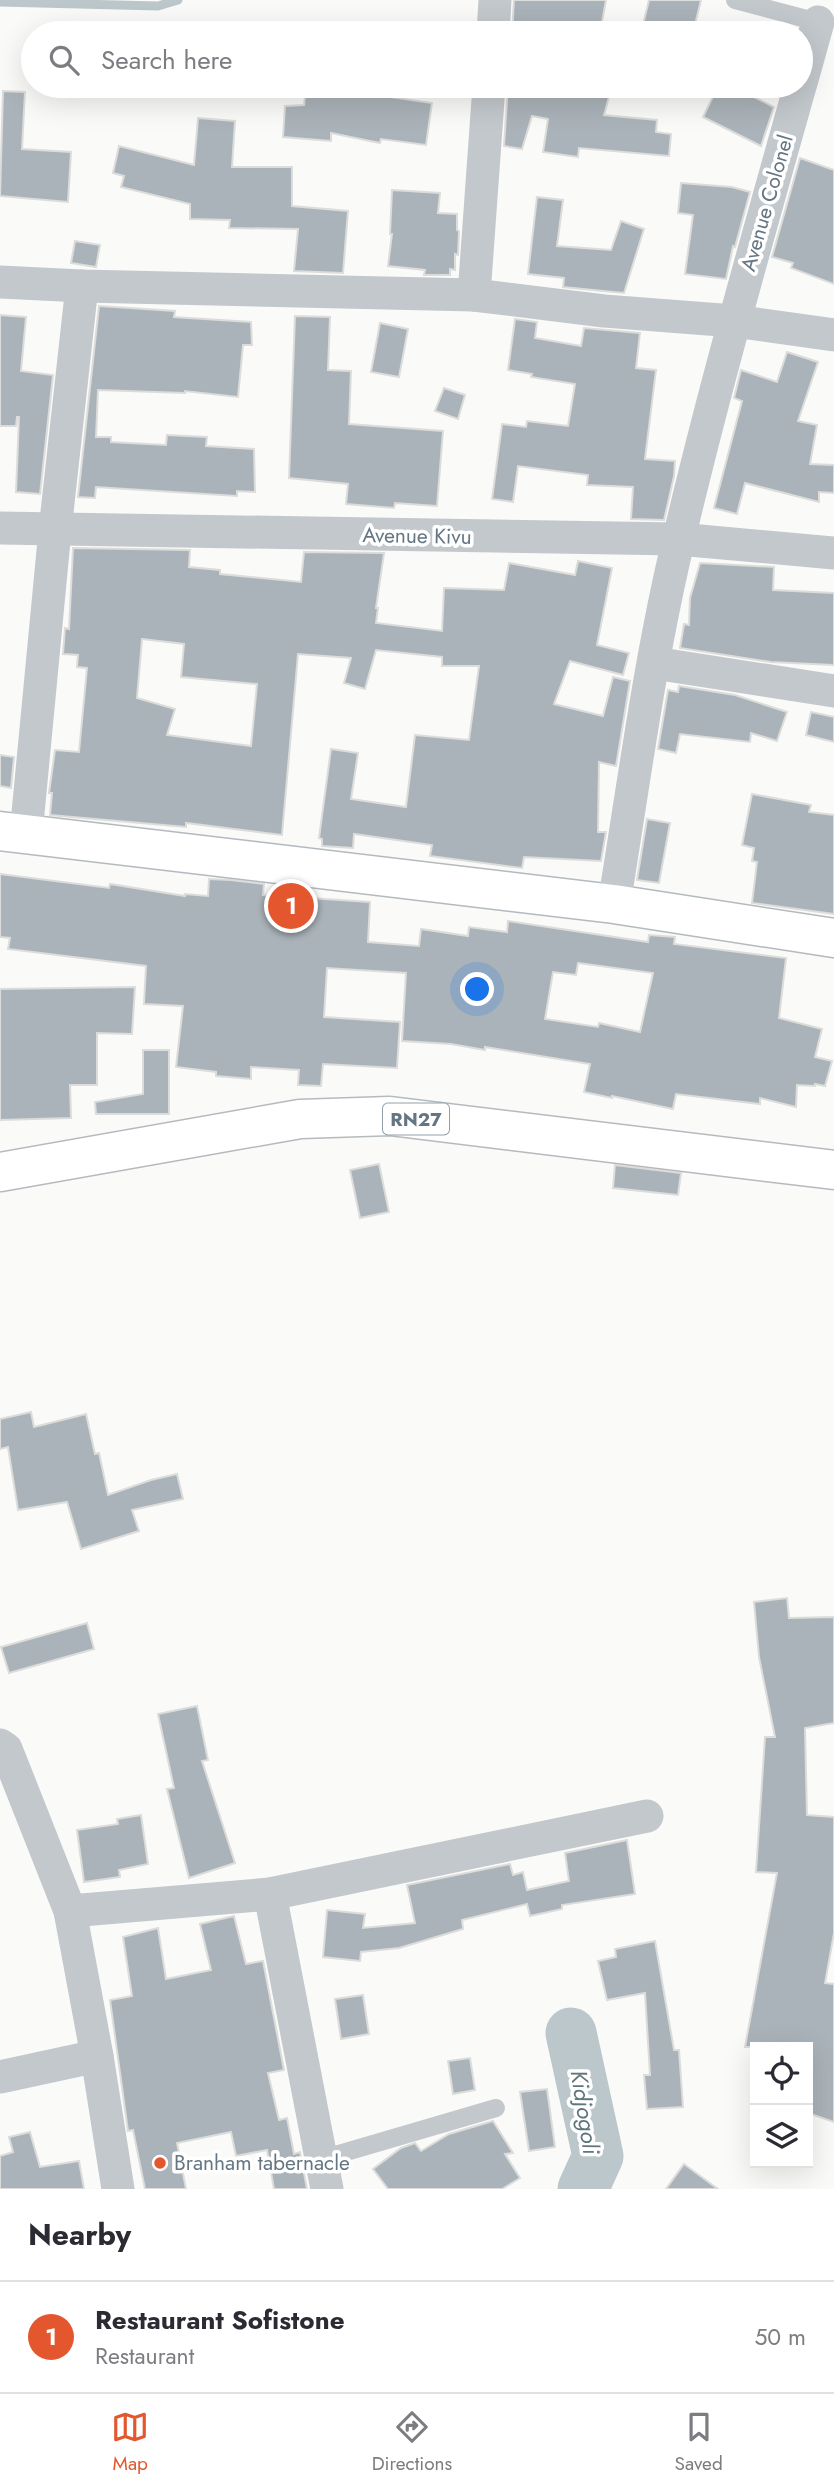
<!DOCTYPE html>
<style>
:root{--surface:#fff;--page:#f2f2f3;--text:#2b2b33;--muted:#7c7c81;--line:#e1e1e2;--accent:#e4572e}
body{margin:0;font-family:Jost,sans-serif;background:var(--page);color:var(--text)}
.controls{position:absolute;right:21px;bottom:21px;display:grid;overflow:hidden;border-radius:0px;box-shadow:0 7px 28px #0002}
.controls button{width:63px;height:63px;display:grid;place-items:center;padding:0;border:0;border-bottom:2px solid var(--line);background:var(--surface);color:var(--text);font:35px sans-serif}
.you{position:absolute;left:478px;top:990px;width:24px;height:24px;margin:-18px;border:5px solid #fff;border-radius:50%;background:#1a73e8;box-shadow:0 0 0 10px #1a73e833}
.badge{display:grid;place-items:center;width:46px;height:46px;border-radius:50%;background:var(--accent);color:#fff;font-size:23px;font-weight:700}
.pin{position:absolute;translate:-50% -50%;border:4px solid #fff;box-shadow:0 2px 7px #0006}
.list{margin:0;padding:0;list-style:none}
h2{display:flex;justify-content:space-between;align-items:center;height:91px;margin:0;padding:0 28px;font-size:30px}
h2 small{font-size:23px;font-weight:400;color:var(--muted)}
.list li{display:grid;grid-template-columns:46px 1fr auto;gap:21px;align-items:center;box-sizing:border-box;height:112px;padding:0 28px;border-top:2px solid var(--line)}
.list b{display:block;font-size:26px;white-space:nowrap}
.list p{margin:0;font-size:23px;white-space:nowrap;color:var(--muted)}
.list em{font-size:23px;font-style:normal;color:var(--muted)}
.icon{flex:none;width:38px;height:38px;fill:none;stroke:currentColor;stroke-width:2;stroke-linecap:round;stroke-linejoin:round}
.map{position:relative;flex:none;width:834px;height:2189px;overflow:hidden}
.search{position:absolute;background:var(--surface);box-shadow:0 7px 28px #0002;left:21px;right:21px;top:21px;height:77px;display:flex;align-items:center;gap:18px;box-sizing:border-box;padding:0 24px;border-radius:38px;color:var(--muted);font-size:26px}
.sheet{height:203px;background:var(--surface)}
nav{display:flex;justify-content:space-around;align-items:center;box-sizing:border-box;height:98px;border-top:2px solid var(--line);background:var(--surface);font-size:19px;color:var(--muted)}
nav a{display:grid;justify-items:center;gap:4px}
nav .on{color:var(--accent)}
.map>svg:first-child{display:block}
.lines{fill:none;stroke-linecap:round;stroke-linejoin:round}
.stream{stroke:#bbc7cb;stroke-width:9}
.river{stroke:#bbc7cb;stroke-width:51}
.building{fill:#aab3b9;stroke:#dcdcda;stroke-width:2;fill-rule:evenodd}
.secondary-casing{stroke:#b3babf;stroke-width:41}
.primary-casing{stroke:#b5babe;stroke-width:41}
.lane{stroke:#c3c8cc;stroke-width:18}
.street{stroke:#c3c8cc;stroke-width:33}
.secondary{stroke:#fff;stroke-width:38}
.primary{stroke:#fff;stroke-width:38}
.poi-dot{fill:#e4572e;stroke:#fff;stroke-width:2.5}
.labels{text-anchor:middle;stroke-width:7;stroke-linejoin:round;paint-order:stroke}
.shield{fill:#fff;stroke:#939fa8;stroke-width:2}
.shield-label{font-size:19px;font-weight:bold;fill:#657683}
.street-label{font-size:21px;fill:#657683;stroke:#fff}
.poi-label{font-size:21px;fill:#657683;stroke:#fff;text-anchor:start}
.water-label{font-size:23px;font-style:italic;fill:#60757c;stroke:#fff}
</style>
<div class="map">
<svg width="834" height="2189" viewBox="0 0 834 2189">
<rect width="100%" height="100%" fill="#fafaf8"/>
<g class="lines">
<polyline class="stream" points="0,2 158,6 178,0"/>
<polyline class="river" points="571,2033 598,2156 583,2189"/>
</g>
<g class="building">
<polygon points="514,0 606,0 600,33 512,33"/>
<polygon points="649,0 701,0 693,33 641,33"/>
<polygon points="306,86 336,86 335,92 391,97 432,103 426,145 381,139 380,143 331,133 331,141 283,137 285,106 304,105"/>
<polygon points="508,86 612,86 604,115 657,120 656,132 671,134 669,156 579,148 578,157 543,152 548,119 532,116 522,149 504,146"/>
<polygon points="718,86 753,86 748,94 774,107 761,146 703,117"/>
<polygon points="3,91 25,92 22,149 71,152 68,202 0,196"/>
<polygon points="198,118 235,121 232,167 292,167 292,206 348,211 343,273 294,271 298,229 229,228 230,220 190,219 190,204 121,187 124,176 113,173 119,146 194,165"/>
<polygon points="800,158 834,170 834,284 791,268 793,263 772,257"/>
<polygon points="681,183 732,187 750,192 735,247 733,246 726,279 685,274 693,215 678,213"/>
<polygon points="392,190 440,193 438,213 457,214 457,230 459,231 458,255 455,254 455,270 450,269 450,275 424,275 425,270 388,266 392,234 390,234"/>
<polygon points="537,197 563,200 557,246 611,250 621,221 644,229 624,293 563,287 564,278 528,274"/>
<polygon points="75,241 100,245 96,267 71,263"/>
<polygon points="99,306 175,311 174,317 251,322 252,345 243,345 238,397 185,391 185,393 98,390 96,437 111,437 111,442 166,445 167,435 207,437 206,446 254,449 255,492 237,491 237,496 96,487 95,498 78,497"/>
<polygon points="0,315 26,317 21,371 53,375 40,494 16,492 19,417 17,417 16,426 0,426"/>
<polygon points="295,316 330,317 328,370 351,371 349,424 443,431 437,506 395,503 394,508 346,504 348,484 289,478"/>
<polygon points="515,319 537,322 535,338 581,346 584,328 640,333 636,368 656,370 645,459 675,461 674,476 664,520 631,519 633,487 587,485 588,475 518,466 513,502 492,499 502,424 526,427 527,421 568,426 575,384 531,377 532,374 508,370"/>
<polygon points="380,323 408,329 399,377 371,372"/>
<polygon points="787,352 818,362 798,421 817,425 810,464 834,465 834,493 819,492 819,502 745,483 737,514 714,508 742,401 734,398 741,370 777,382"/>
<polygon points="444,388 465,395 458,419 435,411"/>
<path d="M73 548 190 550 189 567 220 570V574L301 582 304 552 384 553 376 608H378L376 623 442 631 444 588 504 590 509 563 575 575 578 561 612 568 597 645 629 653 623 675 570 661 554 704 603 716 613 677 630 681 616 766 599 762 598 832H606L601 861 524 857 522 868 430 856 432 845 354 834 353 848 322 846V839L319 838 331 749 358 753 351 799 406 807 415 735 469 740 479 666H442V657L376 650 365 689 344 683 351 658 298 654 282 835 186 823V827L50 815 52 793H49L55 750 79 752 87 668 77 667 78 655 63 654 65 628 69 629ZM142 639 184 644 181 677 257 684 251 746 167 735 175 709 137 698Z"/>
<polygon points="700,563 774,567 773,590 834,593 834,665 771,662 680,648 684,624 689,625 690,598"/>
<polygon points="679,686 735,695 787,712 777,741 751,733 750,742 680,734 676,753 658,749 668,690 678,692"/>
<polygon points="811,712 834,717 834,742 806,735"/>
<polygon points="0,755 14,757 11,788 0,786"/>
<polygon points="752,794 811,805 809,812 834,815 834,914 752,903 757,862 752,861 754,848 742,845"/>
<polygon points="647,819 670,823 659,883 637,880"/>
<path d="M0 874 109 888 110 884 185 896V894L208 896 209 879 231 880 264 884 263 895 370 902 368 942 419 946 421 929 468 936 469 927 507 932 508 921 648 942 649 935 675 937 674 944 786 958 779 1018 822 1029 815 1057 832 1061 825 1086 815 1084V1086L797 1085 796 1107 760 1098V1104L676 1094 673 1109 612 1096V1098L584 1092 590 1064 485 1047V1050L451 1044 402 1041 406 973 327 968 324 1017 400 1022 397 1068 323 1064 321 1086 298 1085 299 1070 251 1067V1079L216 1076V1072L176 1067 183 1006 144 1004 146 966 8 949 10 938 0 937ZM578 963 653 973 640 1032 599 1023 598 1027 545 1019 553 972 576 975Z"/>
<polygon points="135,987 132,1034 97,1033 97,1085 70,1085 71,1118 0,1120 0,989"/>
<polygon points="143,1050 169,1050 169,1114 96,1114 95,1102 143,1094"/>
<polygon points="379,1164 389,1212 360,1218 350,1170"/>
<polygon points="615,1165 681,1173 678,1195 613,1188"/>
<polygon points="31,1412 34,1427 86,1414 95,1454 99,1453 108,1495 151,1480 177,1474 183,1499 132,1510 139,1531 81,1549 67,1502 18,1510 8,1447 0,1449 0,1419"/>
<polygon points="787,1598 789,1618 834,1617 834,1723 805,1728 807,1815 834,1817 834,1933 825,1983 834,1984 834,2122 808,2113 808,2047 745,2047 777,1873 756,1872 765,1737 775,1737 759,1657 754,1602"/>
<polygon points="87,1623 94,1649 9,1673 1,1647"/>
<polygon points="197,1706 208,1760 202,1761 235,1863 189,1878 167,1789 174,1788 158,1714"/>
<polygon points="141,1815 148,1864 119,1870 120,1877 84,1882 77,1830 118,1824 117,1819"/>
<polygon points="627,1840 635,1894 562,1905 562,1909 530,1916 527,1904 462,1920 463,1929 399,1948 361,1952 360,1961 323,1957 327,1910 365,1914 363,1928 415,1923 407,1885 510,1864 513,1875 523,1872 527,1890 569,1881 565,1853"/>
<polygon points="234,1916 246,1964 263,1961 284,2070 268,2073 279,2120 287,2118 294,2154 300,2152 307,2189 274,2189 267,2150 236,2156 231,2132 177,2143 186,2189 145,2189 133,2130 128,2131 110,2000 132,1996 123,1937 158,1928 166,1979 211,1970 200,1924"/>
<polygon points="655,1941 674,2050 679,2050 683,2107 647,2109 644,2075 650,2075 645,1993 607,2000 598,1961 616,1957 615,1949"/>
<polygon points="363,1995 369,2034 341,2039 335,1999"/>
<polygon points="470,2058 475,2090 453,2094 448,2061"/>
<polygon points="547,2089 555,2147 529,2151 520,2092"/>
<polygon points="493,2121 513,2153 505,2154 520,2178 502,2189 388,2189 373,2169 401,2148 415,2143 421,2151 449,2134"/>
<polygon points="30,2132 40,2167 79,2161 84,2189 0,2189 0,2156 13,2152 9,2137"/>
<polygon points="684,2164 718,2189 666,2189"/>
</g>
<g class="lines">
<g class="secondary-casing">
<polyline id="secondary" points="0,831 614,904 834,938"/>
</g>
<g class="primary-casing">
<polyline id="primary" points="0,1172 300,1119 390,1116 834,1170"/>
</g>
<g class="lane">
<polyline points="735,0 818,22"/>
<polyline points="322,2159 496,2108"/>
</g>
<g class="street">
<polyline points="493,33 495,0"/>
<polyline points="801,83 818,22"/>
<polyline points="0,282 82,286 474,295 604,311 734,321 834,335"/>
<polyline points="474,295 489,86"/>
<polyline points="0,528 678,539 834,553"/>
<polyline points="654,663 834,691"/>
<polyline points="26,834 55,530 82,286"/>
<path d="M614 904C634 782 650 658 679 538 715 386 758 236 800 86"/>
<polyline points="0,1745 6,1749 70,1911 97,2056 118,2189"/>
<polyline points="270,1894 327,2189"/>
<polyline points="70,1911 270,1894 647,1816"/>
<polyline points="0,2077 97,2056"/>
</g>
<use href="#secondary" class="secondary"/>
<use href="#primary" class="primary"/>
</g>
<circle class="poi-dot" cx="160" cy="2163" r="7"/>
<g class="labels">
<rect class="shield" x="383" y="1103.5" width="66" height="31" rx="5"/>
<g class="shield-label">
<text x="416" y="1126">RN27</text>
</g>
<g class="street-label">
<text transform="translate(767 203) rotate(-74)" y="7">Avenue Colonel</text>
<text transform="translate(417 536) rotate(1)" y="7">Avenue Kivu</text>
</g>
<g class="poi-label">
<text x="174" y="2170">Branham tabernacle</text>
</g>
<g class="water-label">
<text transform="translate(585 2112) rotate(81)" y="8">Kidjogoli</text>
</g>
</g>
</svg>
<div class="controls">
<button><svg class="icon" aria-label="locate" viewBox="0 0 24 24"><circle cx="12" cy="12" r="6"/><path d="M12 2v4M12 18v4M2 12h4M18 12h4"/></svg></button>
<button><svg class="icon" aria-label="layers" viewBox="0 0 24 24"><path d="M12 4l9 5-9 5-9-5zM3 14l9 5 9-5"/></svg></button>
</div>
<div class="you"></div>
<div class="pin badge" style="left:291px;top:906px">1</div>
<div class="search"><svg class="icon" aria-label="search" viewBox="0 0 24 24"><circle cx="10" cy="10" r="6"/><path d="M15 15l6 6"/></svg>Search here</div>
</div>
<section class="sheet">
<h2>Nearby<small></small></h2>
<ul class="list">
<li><span class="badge">1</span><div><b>Restaurant Sofistone</b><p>Restaurant</p></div><em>50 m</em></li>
</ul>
</section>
<nav>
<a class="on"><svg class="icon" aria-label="map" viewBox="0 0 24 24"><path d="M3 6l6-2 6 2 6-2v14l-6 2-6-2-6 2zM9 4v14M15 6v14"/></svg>Map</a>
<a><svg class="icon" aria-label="directions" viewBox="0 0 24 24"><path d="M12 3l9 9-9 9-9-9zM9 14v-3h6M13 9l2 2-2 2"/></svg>Directions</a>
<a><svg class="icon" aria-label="saved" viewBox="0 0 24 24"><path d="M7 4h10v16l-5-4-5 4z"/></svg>Saved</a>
</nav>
